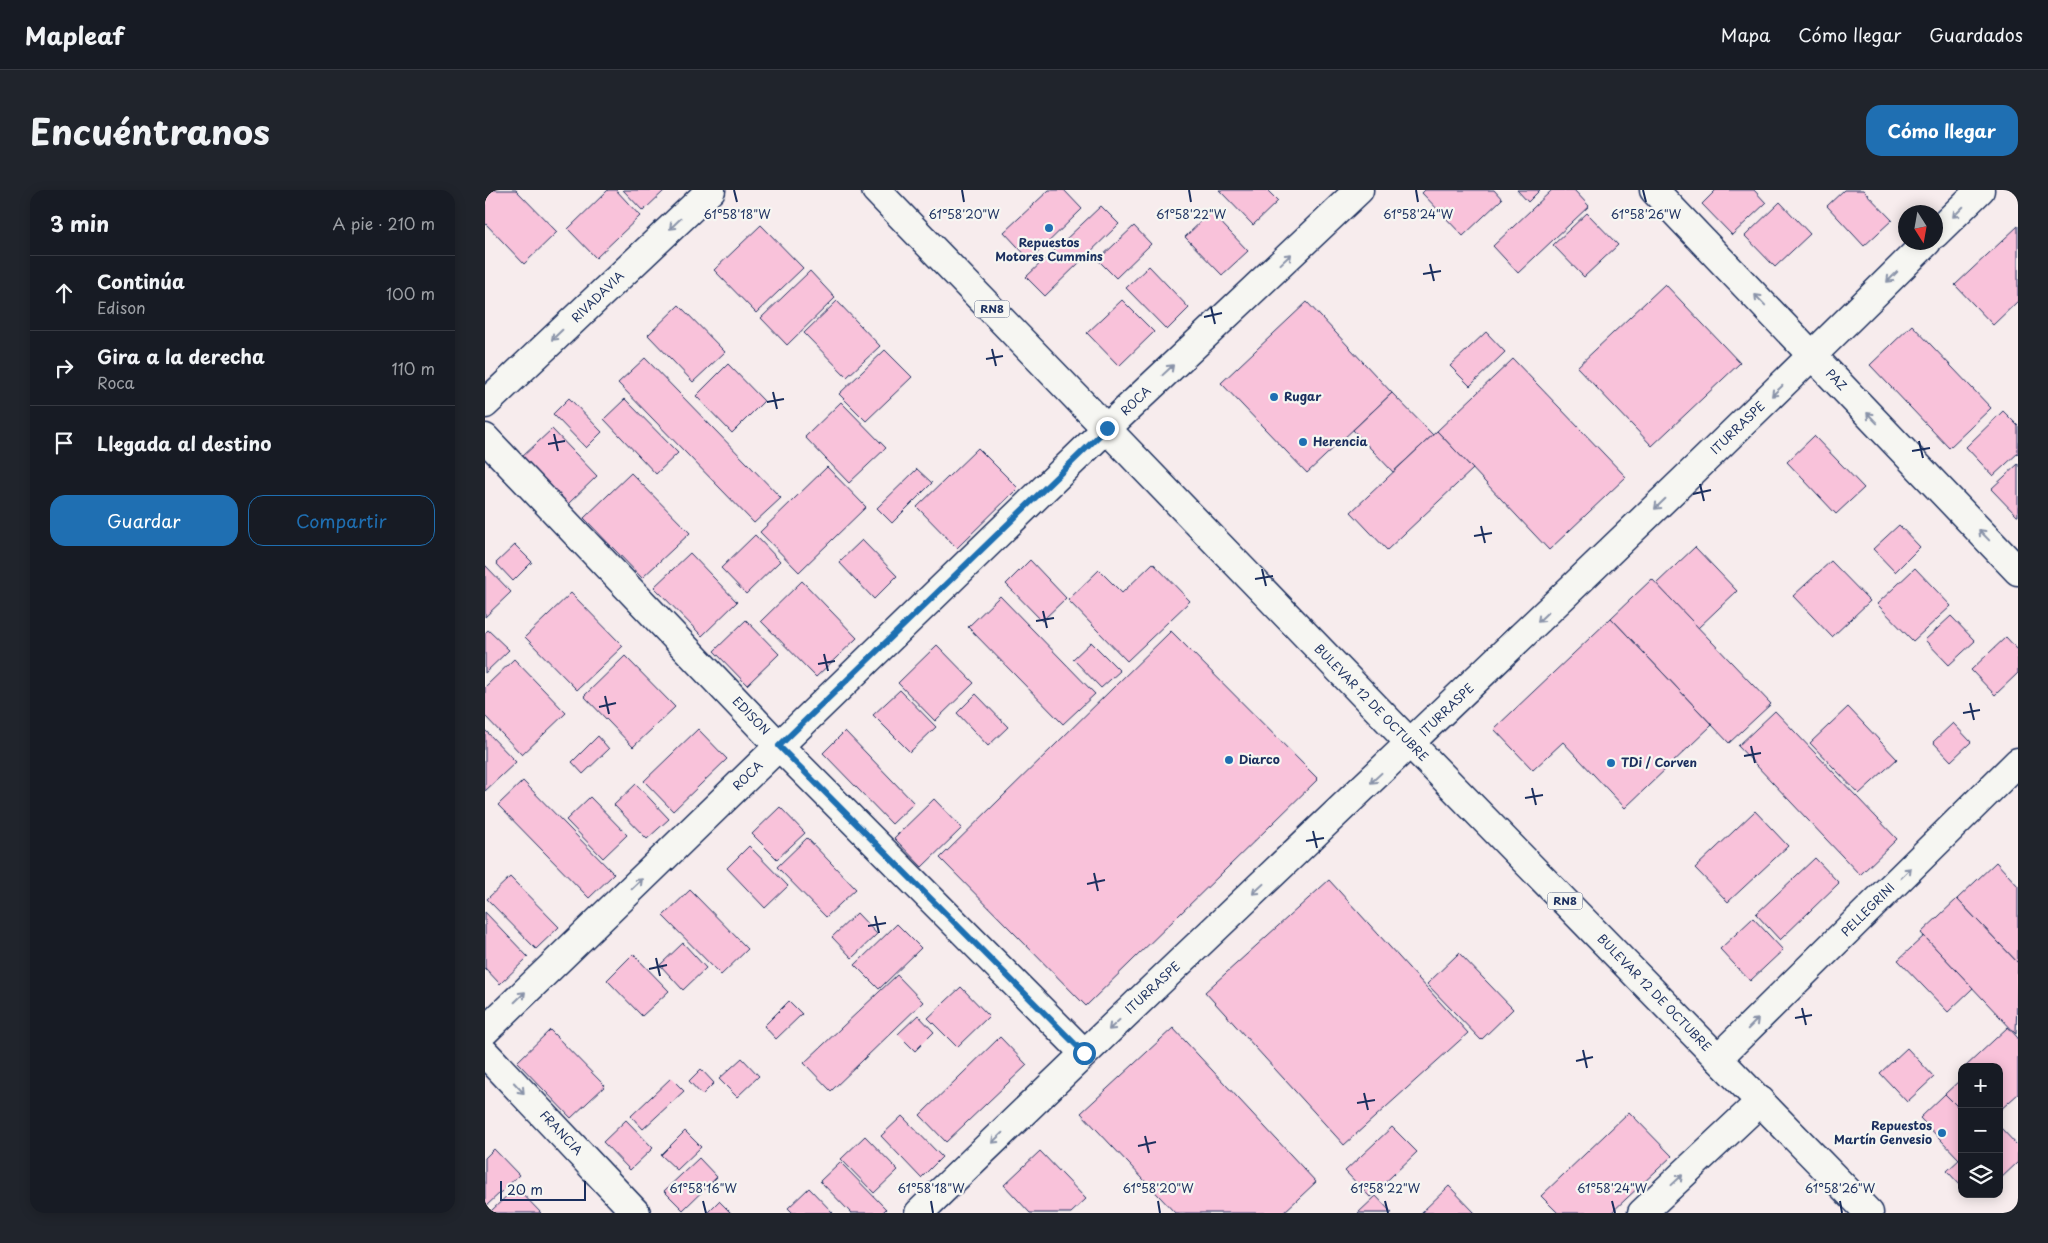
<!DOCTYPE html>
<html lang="es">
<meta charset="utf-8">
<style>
:root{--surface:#171b24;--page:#20242c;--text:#f1f3f6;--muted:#9ea1a6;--line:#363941;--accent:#1f6fb2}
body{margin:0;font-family:"Playpen Sans",sans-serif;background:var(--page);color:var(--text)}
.controls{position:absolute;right:15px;bottom:15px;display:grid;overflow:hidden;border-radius:10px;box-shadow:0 2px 12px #0003}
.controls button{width:45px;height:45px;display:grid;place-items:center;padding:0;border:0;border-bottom:1px solid var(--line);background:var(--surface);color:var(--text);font:25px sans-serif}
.compass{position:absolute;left:1413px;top:15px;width:45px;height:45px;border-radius:50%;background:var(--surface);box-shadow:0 2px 12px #0003;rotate:169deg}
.scale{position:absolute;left:15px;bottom:12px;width:86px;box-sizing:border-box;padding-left:5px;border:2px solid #1b2f5e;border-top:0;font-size:14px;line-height:18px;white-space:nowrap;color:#1b2f5e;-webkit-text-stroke:4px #f6f6f2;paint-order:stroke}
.stop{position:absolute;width:15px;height:15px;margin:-11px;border:4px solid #1f6fb2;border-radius:50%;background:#fff}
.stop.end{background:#1f6fb2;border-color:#fff;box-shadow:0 1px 5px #0008}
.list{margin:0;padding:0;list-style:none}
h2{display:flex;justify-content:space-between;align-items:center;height:65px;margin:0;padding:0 20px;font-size:21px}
h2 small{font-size:16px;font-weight:400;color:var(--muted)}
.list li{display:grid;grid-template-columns:32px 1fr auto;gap:15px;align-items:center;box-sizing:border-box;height:75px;padding:0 20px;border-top:1px solid var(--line)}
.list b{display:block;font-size:19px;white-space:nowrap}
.list p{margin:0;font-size:16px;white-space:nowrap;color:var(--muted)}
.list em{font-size:16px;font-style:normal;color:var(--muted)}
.actions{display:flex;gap:10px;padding:15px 20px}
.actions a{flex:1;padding:11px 0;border:1px solid var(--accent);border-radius:15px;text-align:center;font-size:18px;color:var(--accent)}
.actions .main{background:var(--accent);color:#fff}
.icon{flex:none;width:28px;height:28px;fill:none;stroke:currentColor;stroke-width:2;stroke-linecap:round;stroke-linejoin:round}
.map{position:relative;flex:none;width:1533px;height:1023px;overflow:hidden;border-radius:15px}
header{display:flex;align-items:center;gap:30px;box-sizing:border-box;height:70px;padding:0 25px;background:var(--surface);border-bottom:1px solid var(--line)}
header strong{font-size:24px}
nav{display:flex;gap:28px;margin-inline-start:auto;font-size:18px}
.intro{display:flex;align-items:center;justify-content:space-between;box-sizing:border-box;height:120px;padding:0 30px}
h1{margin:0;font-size:35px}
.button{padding:12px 22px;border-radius:15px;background:var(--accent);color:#fff;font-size:18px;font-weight:700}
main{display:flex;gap:30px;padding:0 30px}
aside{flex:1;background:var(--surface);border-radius:15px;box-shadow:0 2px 12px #0003}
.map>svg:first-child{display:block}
.building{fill:#f9c2da;stroke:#1b2f5e}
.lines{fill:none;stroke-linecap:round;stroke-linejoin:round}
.minor-casing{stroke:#1b2f5e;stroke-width:31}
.highway-casing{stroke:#1b2f5e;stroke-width:31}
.minor{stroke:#f6f6f2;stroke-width:28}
.highway{stroke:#f6f6f2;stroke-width:28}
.oneway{stroke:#8892a8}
.route{stroke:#1f6fb2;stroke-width:6}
.ticks{fill:none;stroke:#1b2f5e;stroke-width:2}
.poi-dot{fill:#1f6fb2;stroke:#f6f6f2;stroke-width:2}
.labels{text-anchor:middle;stroke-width:4.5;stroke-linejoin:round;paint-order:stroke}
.shield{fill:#f6f6f2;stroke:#5d6b8a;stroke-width:1}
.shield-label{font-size:11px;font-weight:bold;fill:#1b2f5e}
.poi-label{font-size:12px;font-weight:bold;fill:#1b2f5e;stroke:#f6f6f2;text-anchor:start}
.street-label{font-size:12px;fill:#1b2f5e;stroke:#f6f6f2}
.ticks-label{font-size:12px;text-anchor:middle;fill:#1b2f5e;stroke:#f6f6f2;stroke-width:4.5;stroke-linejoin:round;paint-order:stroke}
</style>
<header>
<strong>Mapleaf</strong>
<nav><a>Mapa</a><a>Cómo llegar</a><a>Guardados</a></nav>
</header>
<div class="intro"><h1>Encuéntranos</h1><a class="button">Cómo llegar</a></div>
<main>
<aside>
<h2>3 min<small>A pie · 210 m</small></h2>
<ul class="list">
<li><svg class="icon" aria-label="ahead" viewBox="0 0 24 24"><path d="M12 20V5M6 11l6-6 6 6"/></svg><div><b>Continúa</b><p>Edison</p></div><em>100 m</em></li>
<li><svg class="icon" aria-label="right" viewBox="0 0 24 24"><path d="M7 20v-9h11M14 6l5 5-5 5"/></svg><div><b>Gira a la derecha</b><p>Roca</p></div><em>110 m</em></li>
<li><svg class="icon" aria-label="arrive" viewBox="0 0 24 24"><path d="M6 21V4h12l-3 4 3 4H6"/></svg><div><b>Llegada al destino</b></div></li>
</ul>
<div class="actions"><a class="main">Guardar</a><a>Compartir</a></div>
</aside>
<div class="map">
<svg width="1533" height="1023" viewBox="0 0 1533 1023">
<rect width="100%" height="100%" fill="#f7eced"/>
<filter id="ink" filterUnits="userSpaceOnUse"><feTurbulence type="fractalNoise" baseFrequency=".02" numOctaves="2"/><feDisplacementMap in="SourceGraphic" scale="10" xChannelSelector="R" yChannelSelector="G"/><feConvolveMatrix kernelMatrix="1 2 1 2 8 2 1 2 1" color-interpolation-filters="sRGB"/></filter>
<g filter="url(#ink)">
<g class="building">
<polygon points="0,0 31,0 72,42 39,74 0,33"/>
<polygon points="123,0 131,0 155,26 111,68 83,39"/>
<polygon points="138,0 180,0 158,21"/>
<polygon points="564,0 579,0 597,19 545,70 519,42"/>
<polygon points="734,0 782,0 793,11 768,35"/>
<polygon points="940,0 1009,0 1017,9 978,46 937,3"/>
<polygon points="1032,0 1055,0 1043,12"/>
<polygon points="1067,0 1089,0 1104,16 1033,83 1008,56"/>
<polygon points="1231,0 1269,0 1281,13 1247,45 1217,14"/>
<polygon points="1359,0 1378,0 1407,30 1379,56 1342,16"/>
<polygon points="1295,12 1325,44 1290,77 1260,46"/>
<polygon points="616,16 634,34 560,106 541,87"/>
<polygon points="726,22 763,61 737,85 700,47"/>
<polygon points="1102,23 1133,55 1099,87 1068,55"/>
<polygon points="276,35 318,78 271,123 229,80"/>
<polygon points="649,36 666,54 631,88 613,70"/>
<polygon points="1533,36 1533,111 1508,135 1470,95"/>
<polygon points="664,76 704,118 682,140 641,98"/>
<polygon points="325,81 350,108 302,155 276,128"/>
<polygon points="1180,94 1255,173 1167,256 1092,177"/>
<polygon points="637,110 669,142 634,176 602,143"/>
<polygon points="352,111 395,156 362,187 319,143"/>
<polygon points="822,112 907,203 822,283 736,193"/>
<polygon points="194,115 240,162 208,192 163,145"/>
<polygon points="1427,135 1506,218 1464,258 1385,175"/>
<polygon points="1001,142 1020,162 985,196 965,176"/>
<polygon points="400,160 427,187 381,231 354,204"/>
<polygon points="160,168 296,308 269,333 133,193"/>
<polygon points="1028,169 1141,287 1064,360 952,241"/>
<polygon points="243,174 279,211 247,243 211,206"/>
<polygon points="907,203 948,245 908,282 868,240"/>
<polygon points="84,208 117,242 101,258 68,224"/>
<polygon points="140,209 193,263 171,284 119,229"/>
<polygon points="356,212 401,258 364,293 320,247"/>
<polygon points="1518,221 1533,236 1533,263 1508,286 1481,257"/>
<polygon points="67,239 112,286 83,314 37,267"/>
<polygon points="952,241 988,279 902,360 866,322"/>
<polygon points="1329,246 1379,298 1351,324 1302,272"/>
<polygon points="493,258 533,298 472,358 432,317"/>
<polygon points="1533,274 1533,326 1532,326 1506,299"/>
<polygon points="342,277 381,317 314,382 275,342"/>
<polygon points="432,279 447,293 407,333 392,318"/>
<polygon points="146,283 205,343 157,388 99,328"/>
<polygon points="1414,335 1435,357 1410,382 1388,359"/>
<polygon points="270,345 295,371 261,404 236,378"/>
<polygon points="377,350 412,386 389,409 354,372"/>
<polygon points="30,355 47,372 28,391 11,373"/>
<polygon points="1210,357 1252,401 1213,438 1171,394"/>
<polygon points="205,363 252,412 217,446 169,397"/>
<polygon points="545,370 581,408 557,431 521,394"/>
<polygon points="1346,371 1385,411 1347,447 1308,406"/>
<polygon points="668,373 705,411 642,471 583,410 614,380 637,403"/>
<polygon points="0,375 26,402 0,427"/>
<polygon points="1430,378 1466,416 1428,451 1392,414"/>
<polygon points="1167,389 1286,514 1244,553 1126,428"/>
<polygon points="317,391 372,448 331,487 276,431"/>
<polygon points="86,403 138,456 92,500 40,447"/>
<polygon points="515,406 610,504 578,534 483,437"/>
<polygon points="1466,426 1490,451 1464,475 1440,450"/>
<polygon points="1126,428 1227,535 1140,618 1078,552 1048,580 1009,539"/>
<polygon points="261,430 294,464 262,495 229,461"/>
<polygon points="3,440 24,460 0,483 0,443"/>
<polygon points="686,441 833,589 601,816 455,668"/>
<polygon points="1521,447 1533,460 1533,483 1510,505 1486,480"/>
<polygon points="606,452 635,481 616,498 588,469"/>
<polygon points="452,455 489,493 450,531 413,493"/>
<polygon points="140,466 190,517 148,557 99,506"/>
<polygon points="29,469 81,523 37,565 0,526 0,497"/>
<polygon points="415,500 451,537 425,562 388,525"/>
<polygon points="491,504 523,537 503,556 472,523"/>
<polygon points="1363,517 1412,569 1374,604 1325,553"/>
<polygon points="1290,521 1412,649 1375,685 1253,556"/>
<polygon points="1468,533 1486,552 1466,571 1448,552"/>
<polygon points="213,539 242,569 188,621 159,591"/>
<polygon points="0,540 31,572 0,601"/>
<polygon points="360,541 429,613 407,634 338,563"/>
<polygon points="113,546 124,559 98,584 87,572"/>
<polygon points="38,591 129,684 104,708 13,615"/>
<polygon points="151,594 184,629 162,649 129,615"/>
<polygon points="105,607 142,645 118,668 81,630"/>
<polygon points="449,609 477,638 437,677 409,648"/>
<polygon points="295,617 320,643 292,669 267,644"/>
<polygon points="1270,621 1303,656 1243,712 1210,678"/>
<polygon points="322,648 371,699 341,727 292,677"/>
<polygon points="264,656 303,696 280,718 242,678"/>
<polygon points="1330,668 1354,693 1295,750 1271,724"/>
<polygon points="1511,672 1533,696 1533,773 1472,709"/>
<polygon points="25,687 74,737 51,759 2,709"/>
<polygon points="844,690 983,843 859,955 720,802"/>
<polygon points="205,700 263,759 236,785 178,726"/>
<polygon points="1472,709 1533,773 1531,844 1436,743"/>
<polygon points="0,722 43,767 15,794 0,778"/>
<polygon points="372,723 392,744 367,768 347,747"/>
<polygon points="1268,728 1298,760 1265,791 1235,759"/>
<polygon points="412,734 436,758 394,799 370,775"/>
<polygon points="1439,746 1488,798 1463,822 1413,770"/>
<polygon points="198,753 221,778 198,800 175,775"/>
<polygon points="974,763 1028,819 996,850 942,794"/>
<polygon points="148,764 184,801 157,826 122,790"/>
<polygon points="412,785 438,812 346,901 319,873"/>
<polygon points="476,797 504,826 472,857 443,828"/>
<polygon points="304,811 317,824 291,849 279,836"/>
<polygon points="433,825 449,842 430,861 413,844"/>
<polygon points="1523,837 1533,848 1533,904 1514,921 1514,877 1480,877"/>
<polygon points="688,838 831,992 798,1023 690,1023 596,923"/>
<polygon points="65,840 120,896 86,928 32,872"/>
<polygon points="515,847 542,875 461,952 435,925"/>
<polygon points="1422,858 1449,887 1422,912 1395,883"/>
<polygon points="257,868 274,886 252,907 234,889"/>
<polygon points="216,879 229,893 217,905 204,891"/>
<polygon points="186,888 199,901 158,939 146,926"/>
<polygon points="1475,890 1477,891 1477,921 1460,904"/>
<polygon points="1460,904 1477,921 1477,967 1474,969 1435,928"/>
<polygon points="1144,922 1187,966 1126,1023 1073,1023 1056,1006"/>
<polygon points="417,926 457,967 436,988 396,946"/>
<polygon points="141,930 168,958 145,980 118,952"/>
<polygon points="1514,936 1533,956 1533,972 1514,990"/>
<polygon points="907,937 932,962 885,1007 860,981"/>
<polygon points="200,941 216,957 192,980 176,965"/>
<polygon points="380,946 413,980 389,1003 356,969"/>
<polygon points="9,959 34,985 0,1017 0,968"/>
<polygon points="555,961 601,1009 586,1023 545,1023 519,995"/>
<polygon points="1477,967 1477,997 1462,981"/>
<polygon points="214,968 232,987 198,1020 179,1001"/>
<polygon points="355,972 401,1019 397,1023 366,1023 335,991"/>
<polygon points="964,996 990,1023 936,1023"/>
<polygon points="31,997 56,1023 4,1023"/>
<polygon points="324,998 348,1023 308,1023 303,1018"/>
<polygon points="891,1006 907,1023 873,1023"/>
<polygon points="234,1011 246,1023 222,1023"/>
</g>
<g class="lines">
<g class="minor-casing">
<g id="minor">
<polyline points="1169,0 1533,381"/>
<polyline points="1450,44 1495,0"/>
<polyline points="0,214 226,0"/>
<polyline points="0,248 294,556 599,863"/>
<polyline points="0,841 622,238 874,0"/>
<polyline points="0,863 151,1023"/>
<polyline points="1233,868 1533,572"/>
<path d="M434 1023C769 698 1111 381 1442 52"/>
<polyline points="1157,1023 1276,911"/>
</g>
</g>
<g class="highway-casing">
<polyline id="highway" points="391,0 926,554 1384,1023"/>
</g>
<use href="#minor" class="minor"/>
<use href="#highway" class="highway"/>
</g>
<defs><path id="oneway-shaft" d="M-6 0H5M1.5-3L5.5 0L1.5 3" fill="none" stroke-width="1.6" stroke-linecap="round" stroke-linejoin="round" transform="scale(1.25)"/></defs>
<g class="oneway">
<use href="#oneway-shaft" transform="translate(1473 22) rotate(135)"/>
<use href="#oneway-shaft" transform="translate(190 34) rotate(136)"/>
<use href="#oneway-shaft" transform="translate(801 69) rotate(-43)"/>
<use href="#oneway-shaft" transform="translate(1407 87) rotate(135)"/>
<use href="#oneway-shaft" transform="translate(1275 110) rotate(-134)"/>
<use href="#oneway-shaft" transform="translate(72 145) rotate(136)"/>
<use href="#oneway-shaft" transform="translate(683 180) rotate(-43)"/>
<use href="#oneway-shaft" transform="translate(1292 201) rotate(136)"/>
<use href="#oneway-shaft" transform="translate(1387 228) rotate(-134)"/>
<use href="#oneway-shaft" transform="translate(1175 314) rotate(136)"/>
<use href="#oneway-shaft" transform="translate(1499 345) rotate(-134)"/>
<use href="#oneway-shaft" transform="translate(1058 427) rotate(136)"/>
<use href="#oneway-shaft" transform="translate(891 588) rotate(137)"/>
<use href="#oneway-shaft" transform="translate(1421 683) rotate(-45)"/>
<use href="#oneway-shaft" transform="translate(152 694) rotate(-44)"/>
<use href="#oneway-shaft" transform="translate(773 699) rotate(137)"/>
<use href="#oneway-shaft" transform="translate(35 807) rotate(-44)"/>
<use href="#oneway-shaft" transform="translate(1268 834) rotate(-45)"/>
<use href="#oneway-shaft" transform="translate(629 835) rotate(137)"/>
<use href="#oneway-shaft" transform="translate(34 898) rotate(47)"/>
<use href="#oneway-shaft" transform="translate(512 948) rotate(136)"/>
<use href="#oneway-shaft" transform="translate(1192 990) rotate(-43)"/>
</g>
</g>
<g class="lines" filter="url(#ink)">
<polyline class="route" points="599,863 294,556 622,238"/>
</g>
<path class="ticks" d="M249 0 252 12M477 0 479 12M704 0 706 12M931 0 933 12M1158 0 1161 12M945 74 949 91M938 84 956 81M726 117 730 134M719 127 737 123M507 159 511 176M501 169 518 166M288 202 292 219M282 212 299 209M69 244 73 261M1434 251 1438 268M63 254 80 251M1427 261 1445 258M1215 294 1219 311M1208 304 1226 300M996 336 1000 353M989 346 1007 343M777 379 781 396M770 389 788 386M558 421 562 438M551 431 569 428M339 464 343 481M333 474 350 471M120 506 124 524M1485 513 1489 530M114 517 131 513M1478 523 1495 520M1266 556 1270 573M1259 566 1276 563M1047 598 1051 615M1040 608 1058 605M828 641 832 658M821 651 839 648M609 683 613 701M602 694 620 690M390 726 394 743M383 736 401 733M171 768 175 786M164 779 182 775M1317 818 1321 835M1310 828 1327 825M1098 860 1102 878M1091 871 1108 867M879 903 883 920M872 913 890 910M660 946 664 963M653 956 671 952M218 1011 221 1023M446 1011 448 1023M673 1011 675 1023M900 1011 903 1023M1127 1011 1130 1023M1355 1011 1357 1023"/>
<g class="poi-dot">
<circle cx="564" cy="38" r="5"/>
<circle cx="789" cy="207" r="5"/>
<circle cx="818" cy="252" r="5"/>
<circle cx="744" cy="570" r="5"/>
<circle cx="1126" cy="573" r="5"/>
<circle cx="1457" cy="943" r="5"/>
</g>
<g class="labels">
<g class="shield">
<rect x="489.5" y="110.5" width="35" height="17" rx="4"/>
<rect x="1062.5" y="702.5" width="35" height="17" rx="4"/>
</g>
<g class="shield-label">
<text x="507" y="123">RN8</text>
<text x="1080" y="715">RN8</text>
</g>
<g class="poi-label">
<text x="564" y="57" text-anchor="middle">Repuestos<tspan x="564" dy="14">Motores Cummins</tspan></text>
<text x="799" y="211">Rugar</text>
<text x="828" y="256">Herencia</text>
<text x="754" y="574">Diarco</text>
<text x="1136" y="577">TDi / Corven</text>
<text x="1447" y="940" text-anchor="end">Repuestos<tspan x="1447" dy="14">Martín Genvesio</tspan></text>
</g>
<g class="street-label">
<text transform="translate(113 107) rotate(-44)" y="4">RIVADAVIA</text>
<text transform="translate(1351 190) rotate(46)" y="4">PAZ</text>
<text transform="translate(651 211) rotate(-43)" y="4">ROCA</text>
<text transform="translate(1253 238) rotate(-44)" y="4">ITURRASPE</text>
<text transform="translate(886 513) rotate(46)" y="4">BULEVAR 12 DE OCTUBRE</text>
<text transform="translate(962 520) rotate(-44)" y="4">ITURRASPE</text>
<text transform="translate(266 526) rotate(46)" y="4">EDISON</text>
<text transform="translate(263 586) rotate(-44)" y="4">ROCA</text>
<text transform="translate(1383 720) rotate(-45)" y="4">PELLEGRINI</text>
<text transform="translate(668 798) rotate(-43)" y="4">ITURRASPE</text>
<text transform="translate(1169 803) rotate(46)" y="4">BULEVAR 12 DE OCTUBRE</text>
<text transform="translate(76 943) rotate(47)" y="4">FRANCIA</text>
</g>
</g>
<g class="ticks-label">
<text x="252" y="29">61°58'18"W</text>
<text x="479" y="29">61°58'20"W</text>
<text x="706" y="29">61°58'22"W</text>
<text x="933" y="29">61°58'24"W</text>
<text x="1161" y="29">61°58'26"W</text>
<text x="218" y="1003">61°58'16"W</text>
<text x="446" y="1003">61°58'18"W</text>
<text x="673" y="1003">61°58'20"W</text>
<text x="900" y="1003">61°58'22"W</text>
<text x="1127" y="1003">61°58'24"W</text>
<text x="1355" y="1003">61°58'26"W</text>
</g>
</svg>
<div class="controls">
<button>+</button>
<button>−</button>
<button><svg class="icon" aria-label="layers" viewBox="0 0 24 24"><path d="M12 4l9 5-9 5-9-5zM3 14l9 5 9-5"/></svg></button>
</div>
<svg class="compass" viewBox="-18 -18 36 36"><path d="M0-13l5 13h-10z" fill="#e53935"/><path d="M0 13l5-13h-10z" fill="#9ea1a6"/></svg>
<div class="scale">20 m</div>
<div class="stop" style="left:599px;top:863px"></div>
<div class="stop end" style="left:622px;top:238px"></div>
</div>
</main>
